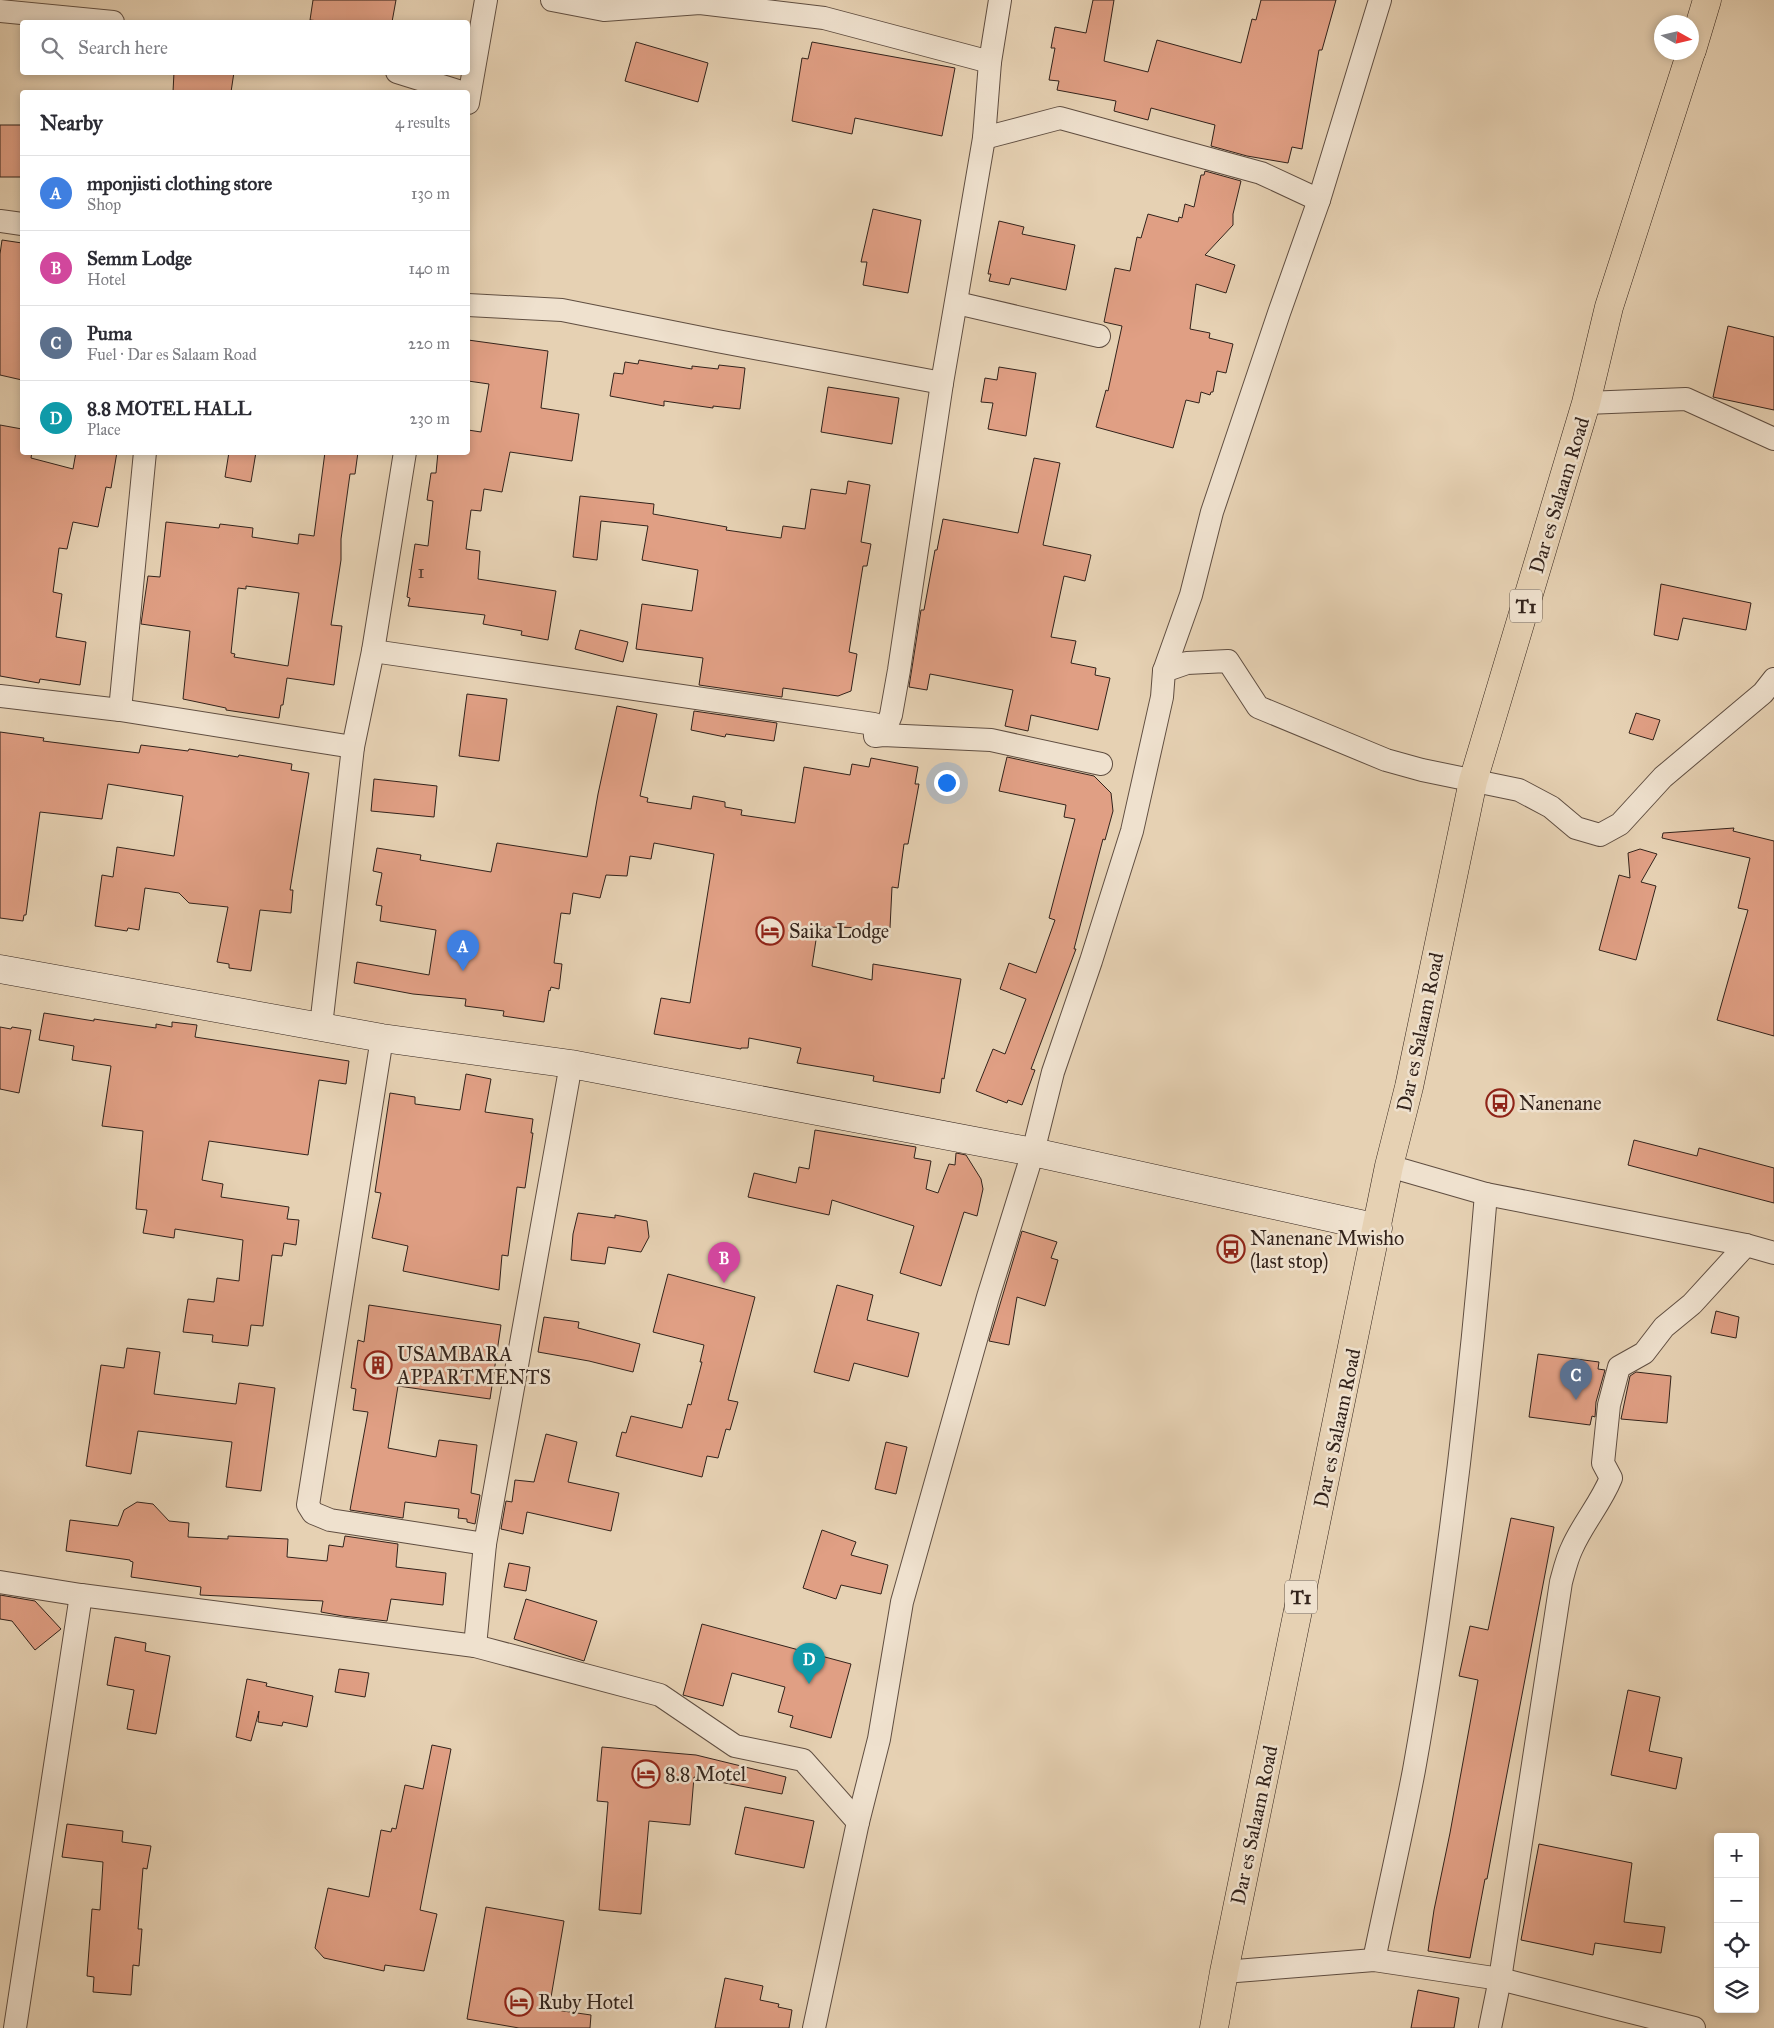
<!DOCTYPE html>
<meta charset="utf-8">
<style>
:root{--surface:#fff;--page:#f2f2f3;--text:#2b2b33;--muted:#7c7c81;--line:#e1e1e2;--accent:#8f2418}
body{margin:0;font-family:"IM FELL Great Primer",serif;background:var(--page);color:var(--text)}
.controls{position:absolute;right:15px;bottom:15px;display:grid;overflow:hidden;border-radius:5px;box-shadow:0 2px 8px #0003}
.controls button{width:45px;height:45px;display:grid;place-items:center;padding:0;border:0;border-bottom:1px solid var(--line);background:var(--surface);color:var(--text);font:25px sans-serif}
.compass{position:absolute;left:1654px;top:15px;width:45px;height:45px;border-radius:50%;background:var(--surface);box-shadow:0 2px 8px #0003;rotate:98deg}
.you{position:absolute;left:946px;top:782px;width:18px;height:18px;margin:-12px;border:4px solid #fff;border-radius:50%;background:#1a73e8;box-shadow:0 0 0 8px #1a73e833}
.badge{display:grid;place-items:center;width:32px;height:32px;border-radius:50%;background:var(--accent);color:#fff;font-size:16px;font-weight:700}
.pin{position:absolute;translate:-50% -41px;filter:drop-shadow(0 1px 2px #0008)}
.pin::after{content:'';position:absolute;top:26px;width:18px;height:15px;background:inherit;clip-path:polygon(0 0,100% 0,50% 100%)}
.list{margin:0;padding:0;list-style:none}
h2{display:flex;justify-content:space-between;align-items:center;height:65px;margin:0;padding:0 20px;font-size:21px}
h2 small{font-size:16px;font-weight:400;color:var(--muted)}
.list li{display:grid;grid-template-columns:32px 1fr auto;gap:15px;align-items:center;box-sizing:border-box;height:75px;padding:0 20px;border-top:1px solid var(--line)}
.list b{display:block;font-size:19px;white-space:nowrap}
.list p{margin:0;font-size:16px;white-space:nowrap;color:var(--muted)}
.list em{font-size:16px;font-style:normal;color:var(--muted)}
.icon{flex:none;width:28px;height:28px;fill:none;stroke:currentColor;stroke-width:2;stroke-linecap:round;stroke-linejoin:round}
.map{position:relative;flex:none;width:1774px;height:2028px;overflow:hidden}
.search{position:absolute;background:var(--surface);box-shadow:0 2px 8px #0003;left:20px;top:20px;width:450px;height:55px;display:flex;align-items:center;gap:12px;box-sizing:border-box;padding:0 18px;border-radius:5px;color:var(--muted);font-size:19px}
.panel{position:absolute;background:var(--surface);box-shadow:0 2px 8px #0003;left:20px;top:90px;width:450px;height:365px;border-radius:5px}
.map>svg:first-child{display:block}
.building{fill:#e09f84;stroke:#33231b;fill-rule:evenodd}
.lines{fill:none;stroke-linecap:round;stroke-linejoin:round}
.street-casing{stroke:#604e41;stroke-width:24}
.secondary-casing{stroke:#33231b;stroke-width:29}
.highway-casing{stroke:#33231b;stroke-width:29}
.street{stroke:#efe1ce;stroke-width:22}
.secondary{stroke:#efe1ce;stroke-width:28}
.highway{stroke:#e6d1b3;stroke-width:28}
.labels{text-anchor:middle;stroke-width:5;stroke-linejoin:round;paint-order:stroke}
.number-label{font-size:18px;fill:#5e4235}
.shield{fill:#efe1ce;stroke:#6b5c51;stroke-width:1}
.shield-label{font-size:19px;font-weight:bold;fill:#33231b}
.street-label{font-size:20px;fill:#33231b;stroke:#efe1ce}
.poi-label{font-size:20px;fill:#33231b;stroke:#efe1ce;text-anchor:start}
</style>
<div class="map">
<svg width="1774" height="2028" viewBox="0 0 1774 2028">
<rect width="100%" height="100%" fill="#e6d1b3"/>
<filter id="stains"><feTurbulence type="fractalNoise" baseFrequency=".004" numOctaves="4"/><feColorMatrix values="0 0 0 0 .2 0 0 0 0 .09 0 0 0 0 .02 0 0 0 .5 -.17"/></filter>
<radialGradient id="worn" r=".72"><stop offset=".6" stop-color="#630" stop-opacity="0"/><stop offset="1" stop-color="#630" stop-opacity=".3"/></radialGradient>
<g class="building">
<polygon points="313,0 396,0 392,22 328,22 310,20"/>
<polygon points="1093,0 1114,0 1104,61 1148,72 1157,40 1241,63 1252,19 1256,20 1261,0 1336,0 1322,50 1319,50 1302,149 1292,147 1288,163 1247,156 1211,146 1215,125 1151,108 1148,120 1114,111 1116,101 1057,90 1059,81 1049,80 1055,48 1051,48 1055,27 1086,33"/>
<polygon points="636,42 708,63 698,102 625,81"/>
<polygon points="812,42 955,68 942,136 855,118 852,134 792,121 802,58 808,59"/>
<polygon points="174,72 234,72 231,92 173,92"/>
<rect x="0" y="125" width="22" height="52"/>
<polygon points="1205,171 1241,181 1233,214 1233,225 1205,255 1235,265 1226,293 1196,284 1190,329 1210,333 1209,338 1233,344 1226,373 1217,371 1213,392 1211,392 1210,395 1201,392 1199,403 1186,400 1173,448 1096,427 1106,390 1108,391 1122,326 1104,322 1115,268 1130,271 1137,237 1141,238 1148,214 1178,222 1179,217 1182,218 1185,204 1194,207 1201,175 1204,175"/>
<polygon points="873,209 921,220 908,293 863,285 867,262 861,262"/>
<polygon points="999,221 1024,227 1022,234 1075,245 1066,290 1011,278 1009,285 989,281 991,274 988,274"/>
<polygon points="2,240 22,243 22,380 0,375 0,254"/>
<polygon points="1728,326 1774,337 1774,410 1713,397"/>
<polygon points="468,340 548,351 541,408 579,414 572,461 510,452 502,492 484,489 481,511 471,510 466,549 480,551 478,579 556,591 548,640 521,635 522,631 483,624 485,615 408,606 410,598 407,597 415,544 428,546 433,501 427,500 431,473 436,473 438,452 468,452 468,430 481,432 489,384 468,381"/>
<polygon points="639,360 692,369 692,366 718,369 719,365 745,368 740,409 713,406 713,408 664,401 664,406 610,396 614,373 623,374 625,362 638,364"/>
<polygon points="999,367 1036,373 1026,436 988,429 993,403 981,402 985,378 997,380"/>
<polygon points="828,387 899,398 892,444 821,432"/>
<polygon points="0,425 22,429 22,452 32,452 31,458 73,469 76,452 117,452 111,488 106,487 98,527 73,522 67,549 59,548 53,592 62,594 56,637 86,642 80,685 40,679 39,683 0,676"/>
<polygon points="229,452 256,452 251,482 225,477"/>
<path d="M325 452H358L355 474H350L341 539V560L331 625 342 626 334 685 287 678 283 705H281L279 718 226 710V708L183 699 190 631 141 624 148 576 160 577 166 522 219 528 220 524 253 528 252 537 298 544 299 534 314 536ZM246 586 299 593 288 666 234 657 235 654 231 653 238 588 246 589Z"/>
<polygon points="1034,458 1060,463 1043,545 1091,555 1085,581 1064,576 1051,637 1076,641 1071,663 1096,668 1095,675 1110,678 1098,730 1031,715 1028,731 1005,726 1013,690 930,674 927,690 909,687 921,610 924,610 935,550 937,550 943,519 1018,533"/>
<polygon points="848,481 870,485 861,542 871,544 867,566 863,566 849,652 857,654 851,691 838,696 783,688 782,697 699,685 703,658 636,649 642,604 692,611 698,570 642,560 648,526 601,521 597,560 573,557 580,496 654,504 653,514 727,527 726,530 781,538 783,526 805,529 811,489 846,494"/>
<polygon points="1661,584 1751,603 1746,630 1683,618 1678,640 1654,635"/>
<polygon points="580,630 628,642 623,662 575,649"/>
<polygon points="467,694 507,699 499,761 459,756"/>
<polygon points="617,706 657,714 640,796 648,798 647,802 691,809 693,796 725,802 725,807 742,810 741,815 795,823 804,767 850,775 852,764 869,767 871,758 918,767 915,784 919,784 908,844 904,844 898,888 892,887 890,928 818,927 812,966 872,980 873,964 961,979 944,1079 942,1078 940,1093 873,1081 874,1076 797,1063 801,1048 749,1038 748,1048 741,1048 741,1049 654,1034 661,998 690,1003 714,854 654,843 651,859 630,856 627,876 606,875 600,898 573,893 570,914 561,913 554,963 562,964 559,989 551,987 550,991 549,990 544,1022 503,1016 504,1011 465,1006 466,999 413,994 354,983 357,962 429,975 436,930 380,921 382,906 376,905 382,873 373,871 377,848 421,855 420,860 491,872 497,843 587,857 598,794"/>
<polygon points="694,711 777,723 774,741 726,734 725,737 691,730"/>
<polygon points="1636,713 1660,720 1653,740 1629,733"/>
<polygon points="0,732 44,738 43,741 139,753 141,745 188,751 189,749 238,757 239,755 292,764 291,770 309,773 290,890 293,890 291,913 260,910 251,971 229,968 229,964 217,962 228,907 189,903 179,893 145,888 139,930 128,928 127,931 95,926 102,875 113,877 117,847 174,856 183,796 108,784 102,819 40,812 26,915 24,915 23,921 0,918"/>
<polygon points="1007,757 1094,776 1111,793 1113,811 1105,840 1103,839 1074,949 1076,949 1031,1069 1035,1070 1022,1105 1008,1100 1007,1103 976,1091 993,1049 1005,1054 1026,999 1000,989 1009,963 1036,973 1055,920 1049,918 1075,819 1064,817 1066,805 999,791"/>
<polygon points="374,779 437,786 434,817 371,811"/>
<polygon points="1734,828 1733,831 1774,841 1774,1036 1717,1020 1748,910 1738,908 1750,858 1662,838 1663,833"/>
<polygon points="1640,849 1657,854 1641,882 1656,886 1636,960 1599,950 1619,875 1630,878 1628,853"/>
<polygon points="44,1013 94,1021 94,1019 156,1028 156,1024 172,1027 172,1022 197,1025 195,1037 349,1061 346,1084 319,1080 308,1155 209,1141 202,1180 223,1184 221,1197 289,1207 287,1219 299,1220 296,1245 284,1243 282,1256 272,1255 263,1326 251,1325 248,1346 212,1342 213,1335 183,1332 188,1299 214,1302 217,1278 239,1281 243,1240 175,1229 174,1238 143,1233 147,1210 136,1209 143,1131 102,1126 111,1066 72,1060 74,1046 39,1040"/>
<polygon points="0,1027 11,1029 12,1027 31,1030 19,1093 0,1089"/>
<polygon points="466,1074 491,1079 485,1112 533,1119 531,1133 533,1133 525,1188 517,1187 508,1256 502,1255 499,1290 403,1271 408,1246 372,1238 381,1193 375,1192 390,1093 415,1097 415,1104 460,1110"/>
<polygon points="815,1130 916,1147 914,1158 931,1161 926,1189 938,1193 949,1164 955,1165 956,1153 966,1155 981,1179 983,1189 977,1216 964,1212 941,1286 900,1273 914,1226 832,1200 829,1215 748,1197 754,1173 796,1183 799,1167 809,1169"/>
<polygon points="1634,1140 1697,1156 1699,1148 1774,1168 1774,1203 1628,1165"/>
<polygon points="578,1213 615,1218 615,1215 647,1221 649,1237 641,1252 608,1247 605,1264 571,1260 573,1234"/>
<polygon points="1022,1231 1057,1242 1051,1258 1058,1260 1045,1306 1017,1297 1009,1345 989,1341"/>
<polygon points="668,1274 755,1297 728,1400 738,1402 730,1430 726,1429 718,1458 707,1456 702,1477 616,1456 622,1432 626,1433 631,1416 682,1428 688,1404 691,1405 702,1362 700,1362 704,1345 653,1332"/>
<polygon points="837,1285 873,1295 867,1320 919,1333 908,1377 854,1363 849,1381 814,1372"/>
<polygon points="369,1305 501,1325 490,1399 398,1386 388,1448 436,1457 439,1440 477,1445 471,1493 480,1495 475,1524 467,1522 467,1519 458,1518 459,1509 405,1502 403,1518 350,1510 368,1412 353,1410 356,1389 351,1388 358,1340 364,1342"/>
<polygon points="1716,1311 1739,1317 1736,1338 1711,1333"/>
<polygon points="544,1317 579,1322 578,1328 640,1344 633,1372 589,1361 538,1352"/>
<polygon points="127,1348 160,1352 154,1394 236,1404 239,1383 275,1388 261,1491 226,1487 232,1442 138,1431 131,1474 86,1466 101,1365 124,1368"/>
<polygon points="1538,1354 1599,1362 1598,1369 1605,1370 1596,1402 1595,1417 1592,1416 1590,1425 1529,1417"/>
<polygon points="1636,1372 1671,1376 1667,1423 1621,1419 1630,1376"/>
<polygon points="546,1434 577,1442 568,1482 619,1493 611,1531 527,1512 523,1534 501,1529 506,1501 512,1502 515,1480 534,1482"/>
<polygon points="886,1442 907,1447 896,1494 875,1489"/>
<polygon points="137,1502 153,1504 169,1521 189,1523 188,1537 228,1539 228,1536 288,1539 287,1557 327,1561 329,1545 343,1547 345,1536 398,1544 396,1567 446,1573 443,1605 391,1599 387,1621 343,1616 321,1612 323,1601 200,1595 201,1587 131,1577 133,1562 130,1561 130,1560 66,1551 70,1520 118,1526 124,1510"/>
<polygon points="1511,1518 1554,1527 1493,1847 1487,1879 1485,1879 1470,1958 1428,1951 1434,1910 1450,1833 1478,1680 1459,1676 1470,1626 1488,1630"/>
<polygon points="822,1530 856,1542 851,1555 888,1565 881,1594 841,1585 836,1599 803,1588"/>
<polygon points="509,1563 530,1567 526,1591 504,1587"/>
<polygon points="0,1595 35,1601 61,1629 35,1650 12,1621 0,1619"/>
<polygon points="526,1599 597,1621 584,1661 514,1639"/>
<polygon points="702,1624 851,1664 831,1738 790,1727 793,1716 778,1712 785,1687 732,1673 723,1706 683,1695"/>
<polygon points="115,1637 146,1643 145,1651 170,1656 156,1734 127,1729 134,1690 107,1685"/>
<polygon points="339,1669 369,1673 365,1697 335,1692"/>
<polygon points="247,1679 267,1683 266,1686 313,1696 307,1727 283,1722 282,1726 258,1722 259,1711 251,1741 236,1737"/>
<polygon points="1628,1690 1660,1697 1649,1751 1682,1758 1676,1789 1611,1775"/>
<polygon points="432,1745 451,1749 420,1910 437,1914 424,1971 385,1965 384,1971 324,1958 315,1948 328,1888 369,1897 381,1830 391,1832 392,1828 396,1829 405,1785 423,1789"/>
<polygon points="602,1747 696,1755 786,1777 782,1794 694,1777 690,1825 649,1821 641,1914 599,1910 608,1802 597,1801"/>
<polygon points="745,1807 814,1821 804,1868 735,1854"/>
<polygon points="67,1824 123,1831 122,1842 151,1846 147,1869 143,1868 138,1929 142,1929 139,1966 133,1965 131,1995 93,1992 94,1977 87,1976 92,1909 100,1910 103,1862 62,1857"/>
<polygon points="1539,1844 1632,1863 1624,1922 1665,1927 1661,1953 1595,1943 1593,1955 1521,1940"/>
<polygon points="486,1907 564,1921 549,2009 591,2015 590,2028 519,2028 467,2019"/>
<polygon points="725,1978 763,1986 760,2000 779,2004 778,2007 792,2010 789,2028 715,2028"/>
<polygon points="1418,1990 1459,1998 1454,2028 1411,2028"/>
</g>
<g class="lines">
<g class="street-casing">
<g id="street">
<polyline points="552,0 604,10 700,3 824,18 990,62"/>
<polyline points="0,11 113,22"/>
<polyline points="397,72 461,92"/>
<polyline points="468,103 486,0"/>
<polyline points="984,138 1060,118 1261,173 1319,200"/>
<polyline points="0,221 22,224"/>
<polyline points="957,303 1099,336"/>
<polyline points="468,305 562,310 717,341 942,383"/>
<polyline points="1586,403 1686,399 1774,439"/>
<polyline points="373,651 874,724 875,736 883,735 991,740 1101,764"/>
<polyline points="1164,671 1191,595 1212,512 1279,313 1319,200 1380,0"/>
<polyline points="0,696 120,710 353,747"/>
<polyline points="120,710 145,452"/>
<polyline points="883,735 891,715 899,670 942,383 984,138 990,62 1000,0"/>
<polyline points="321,1026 353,747 373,651 405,452"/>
<polyline points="382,1038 308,1505 313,1513 330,1520 485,1544"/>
<polyline points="1389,1166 1486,1194 1746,1245 1774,1253"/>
<polyline points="0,1582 81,1595 475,1646 660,1695 735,1746 803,1760 858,1822"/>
<polyline points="475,1646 485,1544 571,1064"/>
<path d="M1374 1960C1387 1897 1402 1833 1414 1770 1448 1580 1470 1386 1486 1194"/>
<polyline points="1224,1972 1374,1960 1500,1979 1694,2028"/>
<polyline points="15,2028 81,1595"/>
<polyline points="814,2028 858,1822 879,1739 902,1602 988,1297 1033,1152 1053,1072 1091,961 1132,831 1162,697 1164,671 1187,663 1228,661 1258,707 1386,760 1422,770 1519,790 1551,807 1576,828 1600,835 1620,824 1663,777 1763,693 1774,679"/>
<path d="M1490 2028 1500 1979 1561 1582C1564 1571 1567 1558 1572 1548 1583 1523 1601 1503 1611 1478L1603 1463 1609 1405 1619 1367 1644 1353 1664 1327 1692 1304 1746 1245"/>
</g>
</g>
<g class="secondary-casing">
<polyline id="secondary" points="0,969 382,1038 571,1064 1033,1152 1378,1228"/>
</g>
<g class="highway-casing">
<g id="highway">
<polyline points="1692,50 1707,0"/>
<polyline points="1214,2028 1224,1972 1389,1166 1409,1087 1473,781 1586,403 1609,307 1691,52"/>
</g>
</g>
<use href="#street" class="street"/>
<use href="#secondary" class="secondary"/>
<use href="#highway" class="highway"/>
</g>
<defs>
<g id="hotel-ring" transform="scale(1.4375)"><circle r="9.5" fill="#efe1ce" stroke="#8f2418" stroke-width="1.5"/><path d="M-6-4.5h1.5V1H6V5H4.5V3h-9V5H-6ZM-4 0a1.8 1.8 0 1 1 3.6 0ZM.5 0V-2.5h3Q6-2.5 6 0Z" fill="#8f2418"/></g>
<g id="bus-ring" transform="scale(1.4375)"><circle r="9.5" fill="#efe1ce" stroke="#8f2418" stroke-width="1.5"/><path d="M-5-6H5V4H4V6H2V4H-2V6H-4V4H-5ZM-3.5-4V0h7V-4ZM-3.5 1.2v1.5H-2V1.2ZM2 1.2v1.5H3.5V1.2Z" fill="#8f2418"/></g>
<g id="building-ring" transform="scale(1.4375)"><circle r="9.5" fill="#efe1ce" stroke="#8f2418" stroke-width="1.5"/><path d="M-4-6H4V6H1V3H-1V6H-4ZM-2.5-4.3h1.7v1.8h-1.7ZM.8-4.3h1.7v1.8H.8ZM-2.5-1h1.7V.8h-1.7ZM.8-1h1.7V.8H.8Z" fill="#8f2418"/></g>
</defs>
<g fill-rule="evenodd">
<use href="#hotel-ring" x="770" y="931"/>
<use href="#bus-ring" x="1500" y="1103"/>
<use href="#bus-ring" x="1231" y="1249"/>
<use href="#building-ring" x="378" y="1365"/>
<use href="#hotel-ring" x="646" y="1774"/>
<use href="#hotel-ring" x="519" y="2002"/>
</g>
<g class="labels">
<g class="number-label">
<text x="421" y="578">1</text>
</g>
<g class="shield">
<rect x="1510" y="589.5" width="32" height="33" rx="4"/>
<rect x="1285" y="1580.5" width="32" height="33" rx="4"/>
</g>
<g class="shield-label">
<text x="1526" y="613">T1</text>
<text x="1301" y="1604">T1</text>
</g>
<g class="street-label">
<text transform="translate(1559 495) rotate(-73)" y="7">Dar es Salaam Road</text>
<text transform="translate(1420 1032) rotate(-78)" y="7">Dar es Salaam Road</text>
<text transform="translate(1337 1428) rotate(-78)" y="7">Dar es Salaam Road</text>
<text transform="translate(1254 1825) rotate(-78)" y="7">Dar es Salaam Road</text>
</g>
<g class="poi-label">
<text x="789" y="938">Saika Lodge</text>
<text x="1519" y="1110">Nanenane</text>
<text x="1250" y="1245">Nanenane Mwisho<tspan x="1250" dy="23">(last stop)</tspan></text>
<text x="397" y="1361">USAMBARA<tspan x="397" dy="23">APPARTMENTS</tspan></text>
<text x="665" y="1781">8.8 Motel</text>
<text x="538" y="2009">Ruby Hotel</text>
</g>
</g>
<rect width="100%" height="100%" filter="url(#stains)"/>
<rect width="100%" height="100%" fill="url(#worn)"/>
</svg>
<div class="controls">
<button>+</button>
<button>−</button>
<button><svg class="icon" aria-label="locate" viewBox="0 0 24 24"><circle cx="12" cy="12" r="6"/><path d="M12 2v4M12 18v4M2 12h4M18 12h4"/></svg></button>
<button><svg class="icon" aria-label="layers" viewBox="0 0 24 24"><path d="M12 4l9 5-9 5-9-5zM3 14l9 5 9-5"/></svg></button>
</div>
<svg class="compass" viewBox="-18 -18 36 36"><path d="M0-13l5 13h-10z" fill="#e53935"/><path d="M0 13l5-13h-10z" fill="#7c7c81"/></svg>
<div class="you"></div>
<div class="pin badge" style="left:463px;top:971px;background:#3f7fe0">A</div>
<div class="pin badge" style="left:724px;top:1283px;background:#d1479c">B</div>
<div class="pin badge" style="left:1576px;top:1400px;background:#5c6f8a">C</div>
<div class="pin badge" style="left:809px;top:1684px;background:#0f9aa8">D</div>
<div class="search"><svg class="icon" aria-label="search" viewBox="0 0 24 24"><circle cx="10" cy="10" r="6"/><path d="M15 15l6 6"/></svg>Search here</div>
<section class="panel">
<h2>Nearby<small>4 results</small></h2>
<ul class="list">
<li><span class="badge" style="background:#3f7fe0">A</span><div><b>mponjisti clothing store</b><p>Shop</p></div><em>130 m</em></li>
<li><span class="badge" style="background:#d1479c">B</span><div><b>Semm Lodge</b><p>Hotel</p></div><em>140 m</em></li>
<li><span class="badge" style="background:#5c6f8a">C</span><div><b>Puma</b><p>Fuel · Dar es Salaam Road</p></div><em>220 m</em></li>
<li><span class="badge" style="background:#0f9aa8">D</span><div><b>8.8 MOTEL HALL</b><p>Place</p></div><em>230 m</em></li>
</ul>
</section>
</div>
